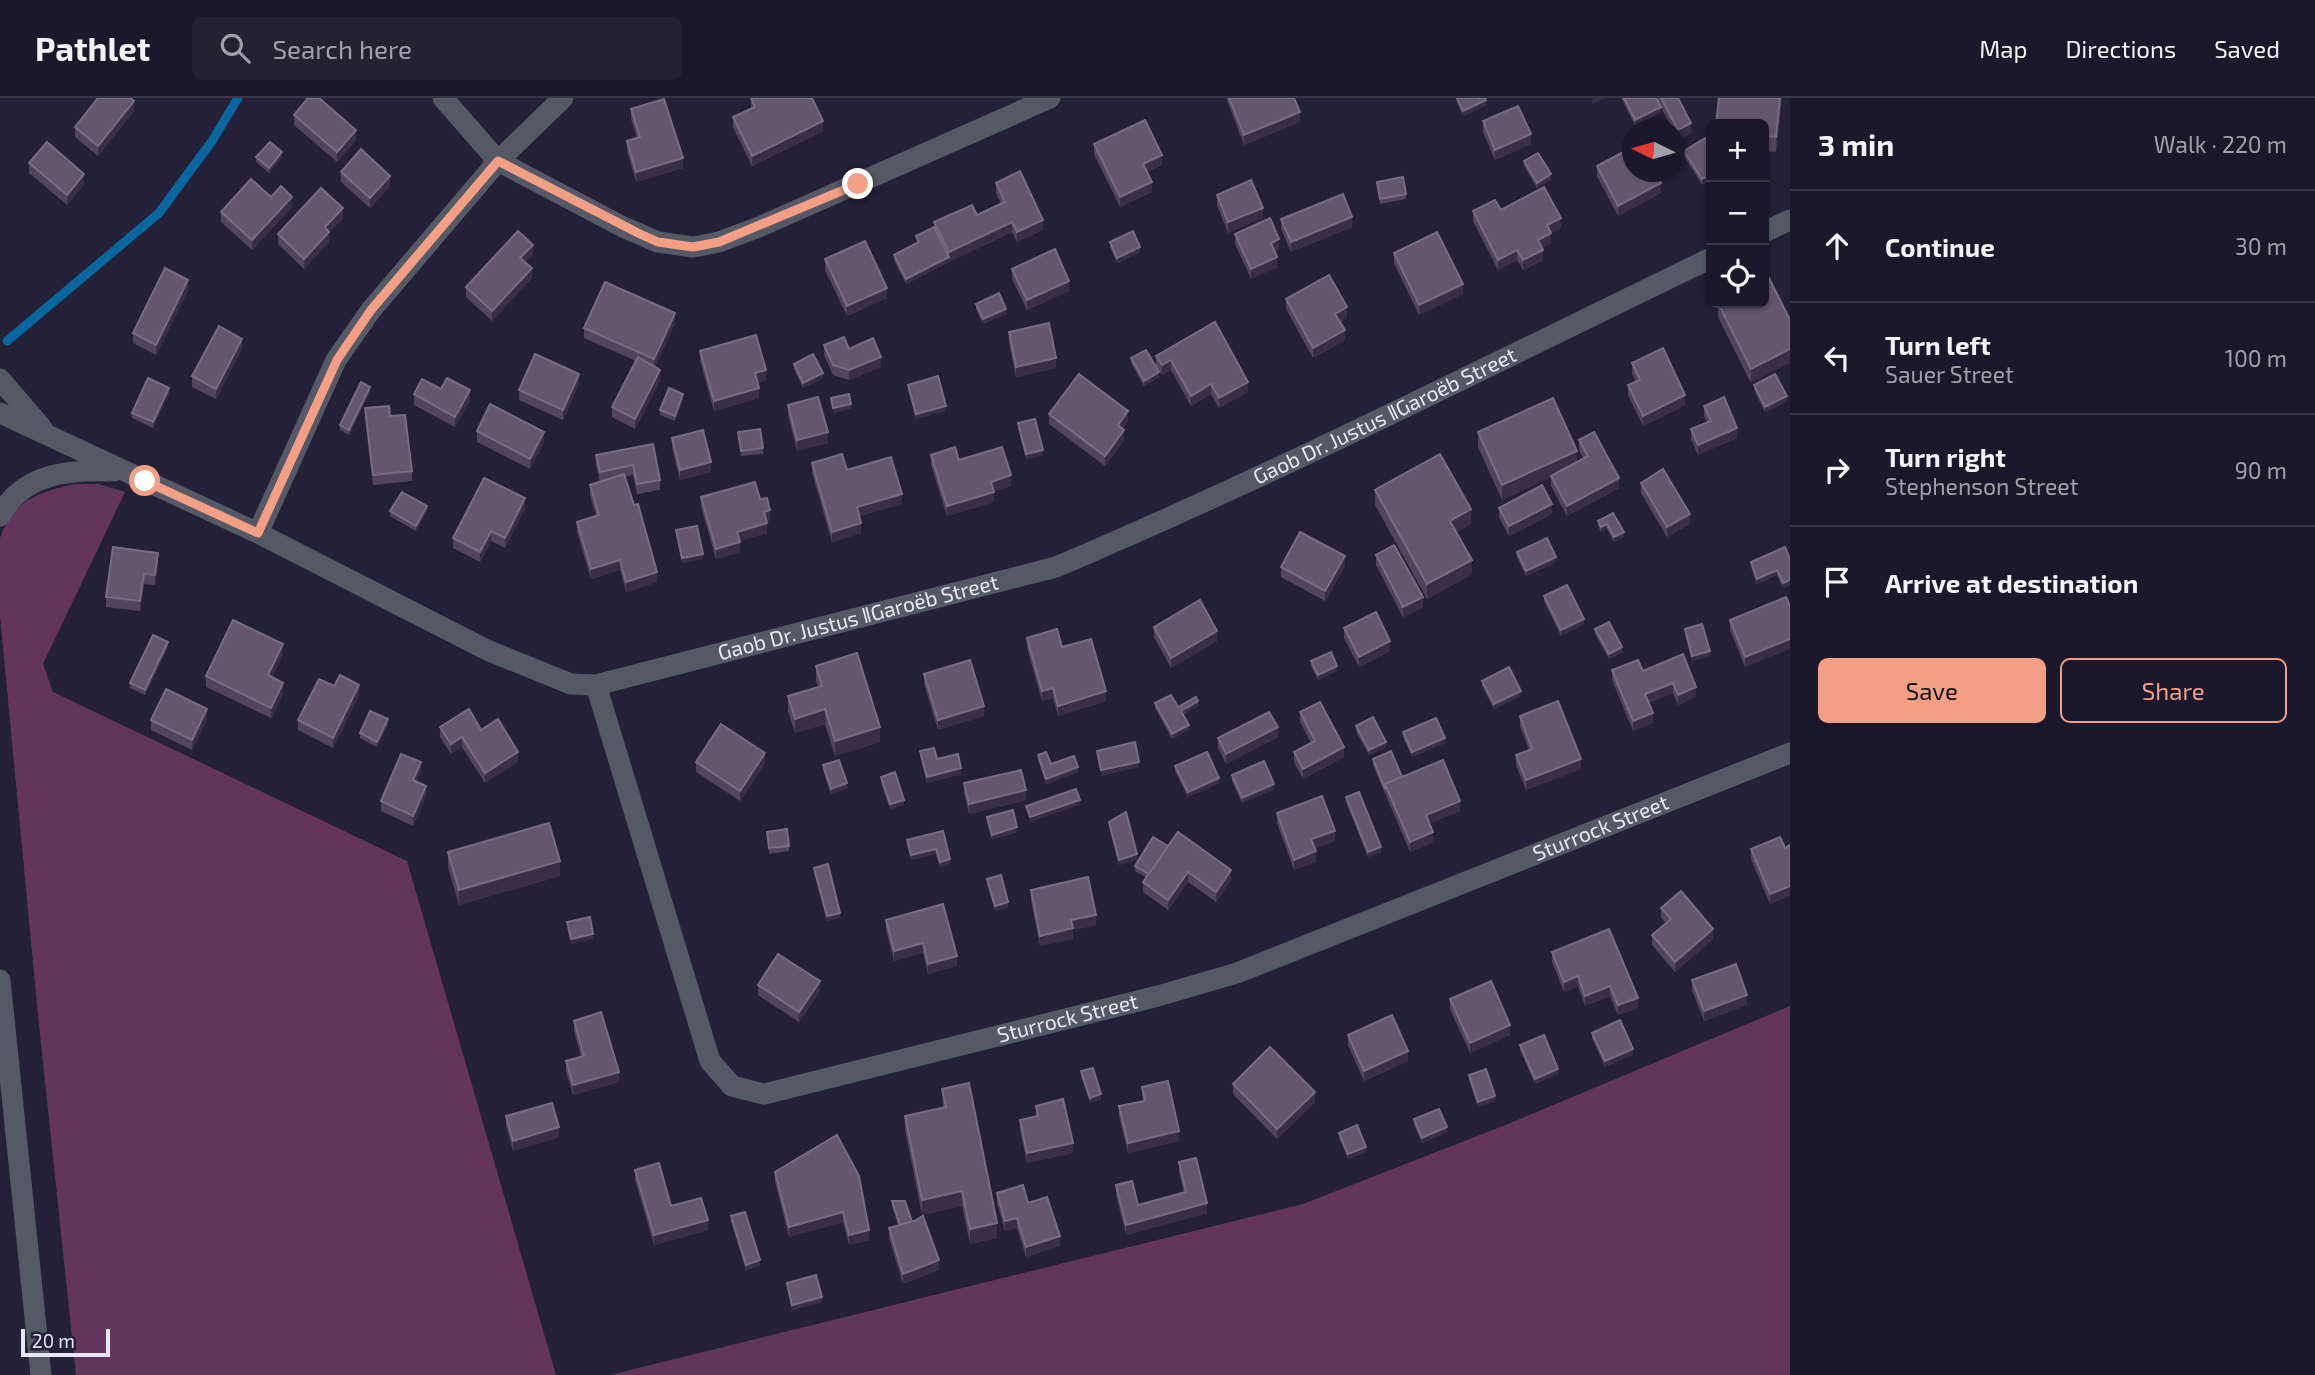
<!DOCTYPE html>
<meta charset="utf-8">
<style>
:root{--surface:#1a182a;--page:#232132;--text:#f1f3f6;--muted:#9fa0a8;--line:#383747;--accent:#f39f86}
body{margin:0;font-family:"Exo 2",sans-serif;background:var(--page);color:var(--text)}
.controls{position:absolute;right:21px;top:21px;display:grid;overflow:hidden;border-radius:10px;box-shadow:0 2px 5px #0004}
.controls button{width:63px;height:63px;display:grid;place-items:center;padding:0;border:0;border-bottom:2px solid var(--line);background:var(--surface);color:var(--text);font:35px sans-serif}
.compass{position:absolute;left:1622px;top:21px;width:63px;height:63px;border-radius:50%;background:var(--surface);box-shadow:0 2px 5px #0004;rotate:275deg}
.scale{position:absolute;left:21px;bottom:18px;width:89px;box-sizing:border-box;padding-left:7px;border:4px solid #e8e7f7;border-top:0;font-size:19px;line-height:24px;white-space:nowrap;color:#e8e7f7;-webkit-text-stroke:5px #232038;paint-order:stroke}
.stop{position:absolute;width:21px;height:21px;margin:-16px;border:5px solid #f39f86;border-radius:50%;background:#fff}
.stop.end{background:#f39f86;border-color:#fff;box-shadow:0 2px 7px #0008}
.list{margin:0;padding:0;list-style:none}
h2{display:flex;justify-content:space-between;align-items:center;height:91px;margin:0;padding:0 28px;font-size:30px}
h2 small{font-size:23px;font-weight:400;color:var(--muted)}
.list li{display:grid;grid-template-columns:46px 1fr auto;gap:21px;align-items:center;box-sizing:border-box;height:112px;padding:0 28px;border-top:2px solid var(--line)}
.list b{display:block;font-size:26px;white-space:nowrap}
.list p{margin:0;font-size:23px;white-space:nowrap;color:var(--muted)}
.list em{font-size:23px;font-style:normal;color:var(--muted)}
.actions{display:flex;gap:14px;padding:21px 28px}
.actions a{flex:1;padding:16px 0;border:2px solid var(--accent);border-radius:10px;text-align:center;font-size:24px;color:var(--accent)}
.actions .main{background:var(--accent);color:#111}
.icon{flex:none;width:38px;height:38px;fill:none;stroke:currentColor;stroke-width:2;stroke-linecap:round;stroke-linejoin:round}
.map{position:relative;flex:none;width:1790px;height:1277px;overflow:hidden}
header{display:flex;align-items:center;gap:42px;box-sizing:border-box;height:98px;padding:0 35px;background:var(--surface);border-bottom:2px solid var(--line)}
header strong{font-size:33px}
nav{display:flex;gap:38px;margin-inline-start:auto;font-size:24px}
.search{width:490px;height:63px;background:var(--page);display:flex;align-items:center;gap:18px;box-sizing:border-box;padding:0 24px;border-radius:10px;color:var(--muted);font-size:26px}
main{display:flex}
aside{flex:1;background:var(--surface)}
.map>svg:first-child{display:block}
.green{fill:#63345e}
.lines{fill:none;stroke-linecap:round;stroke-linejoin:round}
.stream{stroke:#09669f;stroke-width:9}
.minor{stroke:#545965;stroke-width:21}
.wall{fill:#51455d}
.shaded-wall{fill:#382f47}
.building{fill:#62576d;stroke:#776d83;stroke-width:2}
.route{stroke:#f39f86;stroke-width:9}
.labels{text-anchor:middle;stroke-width:5;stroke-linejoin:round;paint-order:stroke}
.street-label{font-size:21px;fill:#e8e7f7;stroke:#232038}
</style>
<header>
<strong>Pathlet</strong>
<div class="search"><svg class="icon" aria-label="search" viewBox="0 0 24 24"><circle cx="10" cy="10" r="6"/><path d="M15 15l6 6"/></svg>Search here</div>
<nav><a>Map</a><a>Directions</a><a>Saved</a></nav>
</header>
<main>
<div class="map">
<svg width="1790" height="1277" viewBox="0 0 1790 1277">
<rect width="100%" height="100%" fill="#232038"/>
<g class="green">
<path d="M73 386H99L125 394 43 566 53 594 407 763 556 1277H76L38 917 0 518V440C13 402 38 395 73 386Z"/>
<polygon points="1790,908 1790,1277 610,1277 1303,1106 1508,1026"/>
</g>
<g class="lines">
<polyline class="stream" points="7,243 159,115 212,43 238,0"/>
<g class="minor">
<polyline points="443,0 498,63 623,129 658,144 693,149 719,144 759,129 1050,0"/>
<polyline points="1764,134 1790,122"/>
<polyline points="0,281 42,330"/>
<path id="s1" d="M0 315 258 435 487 552 571 586 596 587 1056 469C1278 375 1494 265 1711 160"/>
<path d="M0 418C22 375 71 371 114 373"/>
<polyline points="258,435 336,262 371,212 498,63 563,0"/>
<path id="s2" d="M596 587 710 963 732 988 764 996 1158 898 1237 875 1790 655"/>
<polyline points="0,882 41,1277"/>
</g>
</g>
<g class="wall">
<polygon points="751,0 823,33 752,68 733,29 733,19 751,11"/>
<polygon points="1226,0 1294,0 1300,24 1244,47"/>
<polygon points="1456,0 1457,0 1486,7 1463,18 1456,2"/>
<polygon points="1621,0 1656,0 1661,14 1635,27"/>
<polygon points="1656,0 1678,0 1691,35 1678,42 1675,35 1675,32 1673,32"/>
<polygon points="1782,0 1776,54 1764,53 1764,26"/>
<polygon points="631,11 683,70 636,84 627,53 627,43 637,40 631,21"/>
<polygon points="134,13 98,58 75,39 75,29"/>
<polygon points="294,17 356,42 337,64 294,27"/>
<polygon points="1483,23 1531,46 1495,62 1483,34"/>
<polygon points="1707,39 1702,87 1684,58 1684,53"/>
<polygon points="1094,46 1162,67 1147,74 1152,94 1120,109 1094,56"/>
<polygon points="256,59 282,59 269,75 256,64"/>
<polygon points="1524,63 1551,81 1537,90 1524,68"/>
<polygon points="29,65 84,86 67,107 29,75"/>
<polygon points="1597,68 1661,95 1618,118 1597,78"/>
<polygon points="341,74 390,88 370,110 341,84"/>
<polygon points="1377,84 1406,96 1406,101 1380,106"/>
<polygon points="996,85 1043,132 1017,144 1012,134 949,164 906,186 894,162 894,157 917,145 916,138 934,129 934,124 977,117 1001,106 996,95"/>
<polygon points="1217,97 1263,120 1228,135 1217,107"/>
<polygon points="271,99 292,109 252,152 221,124 221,114"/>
<polygon points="1501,112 1561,130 1551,135 1551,145 1542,150 1543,162 1523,172 1517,162 1498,172 1473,123 1473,113"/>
<polygon points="343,120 329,134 329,144 304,171 278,146 278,136"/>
<polygon points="1281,121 1352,129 1291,154 1281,131"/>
<polygon points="1235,136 1279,151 1275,153 1277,169 1251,181 1235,146"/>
<polygon points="1110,144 1140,154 1117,165 1110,149"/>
<polygon points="1394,155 1463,196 1419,217 1394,165"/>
<polygon points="533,157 525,164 532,180 492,223 466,199 466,189"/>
<polygon points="825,161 887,200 847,218 825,172"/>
<polygon points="1012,171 1069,193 1027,212 1012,181"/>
<polygon points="188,192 156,257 133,245 133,235"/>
<polygon points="1286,201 1347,220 1340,224 1345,242 1313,260 1286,211"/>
<polygon points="1718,205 1764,205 1751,285 1718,219"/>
<polygon points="976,206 1006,216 983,226 976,211"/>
<polygon points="1215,224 1248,294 1219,310 1211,296 1191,308 1171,272 1162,277 1156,268 1156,258"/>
<polygon points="675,225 655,269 660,282 635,331 612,319 612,309 636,263 584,240 584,230"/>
<polygon points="1009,234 1056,270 1016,279 1009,244"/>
<polygon points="824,247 849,251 881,269 849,282 833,277 824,257"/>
<polygon points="242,251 216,301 192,289 192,278"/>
<polygon points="700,253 766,282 757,285 759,300 714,313 700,263"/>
<polygon points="1131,260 1159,279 1144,288 1131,265"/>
<polygon points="1632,265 1685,307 1643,328 1628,297 1628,287 1636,284 1632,275"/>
<polygon points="794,266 823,280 803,290 794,271"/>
<polygon points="579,286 563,322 519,302 519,292"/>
<polygon points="908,287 946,313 916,321 908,292"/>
<polygon points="1754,287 1787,303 1765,314 1754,292"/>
<polygon points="441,291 470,302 455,329 414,307 414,296"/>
<polygon points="370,294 349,337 340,332 340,327"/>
<polygon points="169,295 153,330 132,320 132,315"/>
<polygon points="683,301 675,323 660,317 660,312"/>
<polygon points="788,307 828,345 797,353 788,317"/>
<polygon points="1704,308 1737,340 1698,357 1691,341 1691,331 1707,324 1704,318"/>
<polygon points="365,310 390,318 412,373 412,383 373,387 365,320"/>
<polygon points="1049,316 1128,323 1122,331 1124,342 1105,368 1049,326"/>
<polygon points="1018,325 1043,357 1026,361 1018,330"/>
<polygon points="477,333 544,344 530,371 477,344"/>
<polygon points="738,334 763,350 763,356 741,358"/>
<polygon points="1478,334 1577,364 1583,360 1579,352 1579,342 1619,390 1567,418 1551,388 1551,379 1502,402 1478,349"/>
<polygon points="672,340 711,374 680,382 672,350"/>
<polygon points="653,346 660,382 660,392 637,396 633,377 625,379 657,484 626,494 620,472 591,481 577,434 577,424 596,418 590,397 590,387 600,384 596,367 596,357"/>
<polygon points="931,357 959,362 1011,388 994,393 994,404 947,418 931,367"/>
<polygon points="812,365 847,372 902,406 859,418 861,435 832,444 812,375"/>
<polygon points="1641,385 1690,426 1667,439 1641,395"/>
<polygon points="1375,392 1471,426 1456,434 1472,476 1427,501 1375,407"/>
<polygon points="701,399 760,401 770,422 767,423 767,435 740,443 740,454 716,461 701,409"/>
<polygon points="525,410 505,450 491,443 480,464 453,450 453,440"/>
<polygon points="1499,410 1552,416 1509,438 1499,420"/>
<polygon points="390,413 427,413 416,433 390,418"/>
<polygon points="1598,423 1624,434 1624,439 1614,444 1607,431 1601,434 1598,428"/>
<polygon points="676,432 703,461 682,465 676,437"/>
<polygon points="1517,454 1556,464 1526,478 1517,459"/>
<polygon points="1376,457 1423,509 1403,519 1376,467"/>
<polygon points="1790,461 1790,487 1783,490 1777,477 1757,486 1751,469 1751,464"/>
<polygon points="158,465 155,487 144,486 140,513 106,509 106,499"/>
<polygon points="1345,468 1325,503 1281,479 1281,469"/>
<polygon points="1544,498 1584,526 1561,538 1544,503"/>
<polygon points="1790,508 1745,569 1730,532 1730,522"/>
<polygon points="1154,529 1217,543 1171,570 1154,539"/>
<polygon points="1344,530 1390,553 1359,569 1344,540"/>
<polygon points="1595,531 1622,554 1609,561 1595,536"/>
<polygon points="1685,531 1710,558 1692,563 1685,536"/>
<polygon points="1027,540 1062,549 1106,603 1058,618 1053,600 1042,603 1027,550"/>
<polygon points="168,549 145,597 130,590 130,585"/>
<polygon points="283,556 272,579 283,595 271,620 206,589 206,578"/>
<polygon points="1683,556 1696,599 1678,607 1673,595 1648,605 1653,625 1633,633 1612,582 1612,572 1643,573"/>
<polygon points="1311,563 1337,573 1318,582 1311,568"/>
<polygon points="816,568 880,644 835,658 825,626 795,635 788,613 788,598 818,589 816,583"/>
<polygon points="924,576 984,618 938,632 924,586"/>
<polygon points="1482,583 1521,598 1494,611 1482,588"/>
<polygon points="359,597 333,650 298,632 298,622"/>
<polygon points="1155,605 1178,609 1198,608 1183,617 1189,632 1172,641 1155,610"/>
<polygon points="1300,614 1344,659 1303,681 1294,664 1294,654 1311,645 1300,624"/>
<polygon points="1520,618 1581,671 1526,692 1516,667 1516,657 1529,652 1520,628"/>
<polygon points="207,621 192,652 151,632 151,622"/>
<polygon points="388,626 377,649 360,640 360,635"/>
<polygon points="1356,628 1386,649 1369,657 1356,633"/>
<polygon points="440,629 481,632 518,664 485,685 462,649 451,656 440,639"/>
<polygon points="1403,634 1445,645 1412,659 1403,639"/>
<polygon points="1278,639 1226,666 1218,650 1218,640"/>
<polygon points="920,653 937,661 961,676 927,685 920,658"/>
<polygon points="1038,657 1051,666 1078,674 1046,686 1038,662"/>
<polygon points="1373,661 1460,713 1430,725 1433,744 1410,754 1373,667"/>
<polygon points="696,664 765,665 740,703 696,674"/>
<polygon points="823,667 847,690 831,696 823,672"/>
<polygon points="1175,668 1219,685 1188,699 1175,673"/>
<polygon points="421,674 416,684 426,698 413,728 381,713 381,703"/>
<polygon points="1232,677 1274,691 1242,705 1232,683"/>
<polygon points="881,679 904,707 890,711 881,684"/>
<polygon points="964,685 1026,702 969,716 964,695"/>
<polygon points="1346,699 1381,754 1368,759 1346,704"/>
<polygon points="1277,715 1335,743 1315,750 1316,764 1294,772 1277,725"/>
<polygon points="987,719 1017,734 992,742 987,724"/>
<polygon points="1109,724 1137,761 1119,767 1109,729"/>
<polygon points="943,733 950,766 940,769 936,756 911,762 907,747 907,742"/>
<polygon points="767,734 789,748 789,753 769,756"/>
<polygon points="1790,747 1790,798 1770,806 1751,761 1751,751 1785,750"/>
<polygon points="1168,748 1231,782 1216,804 1188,784 1168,812 1143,794 1143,784 1147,780 1135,773 1135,768"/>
<polygon points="448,754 560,778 459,807 448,769"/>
<polygon points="814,770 840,820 827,823 814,775"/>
<polygon points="987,781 1008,809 995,813 987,786"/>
<polygon points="1031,792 1096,827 1073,832 1073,841 1040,848 1031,802"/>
<polygon points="1661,810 1713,841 1675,874 1652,847 1652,837 1666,825 1661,820"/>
<polygon points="886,822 957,868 928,876 923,855 894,863 886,832"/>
<polygon points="1609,831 1638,910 1618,917 1610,898 1585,908 1578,888 1564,894 1552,864 1552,854"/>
<polygon points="1692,882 1747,907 1704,923 1692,892"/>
<polygon points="758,887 820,893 799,924 758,897"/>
<polygon points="1450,901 1510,937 1470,955 1450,911"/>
<polygon points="574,923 619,984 573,997 566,974 566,963 581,959 574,933"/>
<polygon points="1592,935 1633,956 1605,969 1592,940"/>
<polygon points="1348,937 1408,963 1364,983 1348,947"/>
<polygon points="1520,947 1558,976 1535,986 1520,952"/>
<polygon points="1081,973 1101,1001 1090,1005 1081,978"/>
<polygon points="1469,977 1495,1003 1478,1009 1469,982"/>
<polygon points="1233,986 1315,1004 1277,1041 1233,996"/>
<polygon points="1142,989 1179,1043 1128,1055 1119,1018 1119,1008 1143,1003"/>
<polygon points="942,991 997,1140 970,1146 962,1108 922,1117 905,1032 905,1018 943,1010"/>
<polygon points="1036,1008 1073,1055 1027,1065 1020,1032 1020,1022 1036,1019"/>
<polygon points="506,1018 559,1039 513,1053 506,1028"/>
<polygon points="1414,1021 1447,1034 1422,1045 1414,1027"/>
<polygon points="1339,1035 1366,1054 1348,1061 1339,1040"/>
<polygon points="837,1037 869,1142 849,1147 843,1124 789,1139 775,1084 775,1074"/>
<polygon points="1179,1064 1207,1115 1126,1137 1116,1097 1116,1087 1138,1107 1184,1095 1179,1074"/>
<polygon points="635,1072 671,1108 708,1132 654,1147 635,1082"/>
<polygon points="997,1095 1028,1105 1060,1148 1026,1159 1017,1130 1005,1133 997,1105"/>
<polygon points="892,1103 912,1124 939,1172 903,1186 889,1140 889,1130 898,1127 892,1108"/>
<polygon points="731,1118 760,1168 746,1172 731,1123"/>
<polygon points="787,1185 822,1204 792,1212 787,1190"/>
</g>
<g class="shaded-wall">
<polygon points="1595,0 1606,0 1592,6 1592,1"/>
<polygon points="1780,0 1782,0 1776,54 1776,39"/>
<polygon points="1486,2 1486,7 1463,18 1463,13"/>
<polygon points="134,3 134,13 98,58 98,48"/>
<polygon points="1661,9 1661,14 1635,27 1635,22"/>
<polygon points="1300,14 1300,24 1244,47 1244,37"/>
<polygon points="823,23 823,33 752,68 752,58"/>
<polygon points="1691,25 1691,35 1678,42 1678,32"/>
<polygon points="356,32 356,42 337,64 337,54"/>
<polygon points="1531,36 1531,46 1495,62 1495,52"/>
<polygon points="282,54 282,59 269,75 269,70"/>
<polygon points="1162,57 1162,67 1143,76 1143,66"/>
<polygon points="683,60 683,70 636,84 636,74"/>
<polygon points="84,76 84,86 67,107 67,97"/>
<polygon points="1551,76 1551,81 1537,90 1537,85"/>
<polygon points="1711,76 1711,81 1702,87 1702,81"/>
<polygon points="390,78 390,88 370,110 370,100"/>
<polygon points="1152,84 1152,94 1120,109 1120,99"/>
<polygon points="1661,85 1661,95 1618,118 1618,108"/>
<polygon points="292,99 292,109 252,152 252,142"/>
<polygon points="343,110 343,120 329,134 329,144 304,171 304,161 325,129"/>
<polygon points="1263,110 1263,120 1228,135 1228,124"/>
<polygon points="1352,119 1352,129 1291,154 1291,144"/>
<polygon points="1561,120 1561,130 1551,135 1551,145 1538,152 1538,142 1547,127"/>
<polygon points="1043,122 1043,132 1017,144 1017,134"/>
<polygon points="1012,124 1012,134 949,164 906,186 906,181 949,159 949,154"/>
<polygon points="1279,141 1279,151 1271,155 1271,145"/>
<polygon points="533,147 533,157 520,170 520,160"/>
<polygon points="1140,149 1140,154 1117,165 1117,160"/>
<polygon points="1517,152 1517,162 1498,172 1498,162"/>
<polygon points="1543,152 1543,162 1523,172 1523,162"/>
<polygon points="1277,159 1277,169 1251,181 1251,171"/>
<polygon points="532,170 532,180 492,223 492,213"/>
<polygon points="188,182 188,192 156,257 156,247"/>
<polygon points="1069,183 1069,193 1027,212 1027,202"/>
<polygon points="1463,186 1463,196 1419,217 1419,207"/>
<polygon points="887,190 887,200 847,218 847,208"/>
<polygon points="1347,209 1347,220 1335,226 1335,216"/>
<polygon points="1006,211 1006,216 983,226 983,221"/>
<polygon points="675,215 675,225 654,271 654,261"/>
<polygon points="1345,232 1345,242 1313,260 1313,250"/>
<polygon points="242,241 242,251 216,301 216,291"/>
<polygon points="1790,251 1790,265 1751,285 1751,271"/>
<polygon points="881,259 881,269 849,282 849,272"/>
<polygon points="1056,260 1056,270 1016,279 1016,269"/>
<polygon points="1171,262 1171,272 1162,277 1162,267"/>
<polygon points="660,272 660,282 635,331 635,321"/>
<polygon points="766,272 766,282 755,285 755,275"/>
<polygon points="1159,274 1159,279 1144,288 1144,283"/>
<polygon points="823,275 823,280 803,290 803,285"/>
<polygon points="579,276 579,286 563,322 563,312"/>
<polygon points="1248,284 1248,294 1219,310 1219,300"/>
<polygon points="1211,286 1211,296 1191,308 1191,298"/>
<polygon points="370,289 370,294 349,337 349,332"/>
<polygon points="169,290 169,295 153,330 153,324"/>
<polygon points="759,290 759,300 714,313 714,303"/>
<polygon points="470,292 470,302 455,329 455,319"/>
<polygon points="683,296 683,301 675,323 675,318"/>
<polygon points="1685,297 1685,307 1643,328 1643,318"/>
<polygon points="1787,298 1787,303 1765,314 1765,309"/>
<polygon points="851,306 851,311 833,315 833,310"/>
<polygon points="946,308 946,313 916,321 916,316"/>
<polygon points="1128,313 1128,323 1118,337 1118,327"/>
<polygon points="1737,330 1737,340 1698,357 1698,347"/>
<polygon points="1124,332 1124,342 1105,368 1105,358"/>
<polygon points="544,334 544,344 530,371 530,361"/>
<polygon points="828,334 828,345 797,353 797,342"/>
<polygon points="1043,352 1043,357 1026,361 1026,356"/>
<polygon points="1577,353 1577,367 1502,402 1502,387"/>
<polygon points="711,364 711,374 680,382 680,372"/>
<polygon points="1011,377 1011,388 991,394 991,384"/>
<polygon points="1619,380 1619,390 1567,418 1567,408"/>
<polygon points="994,394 994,404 947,418 947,408"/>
<polygon points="902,396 902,406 857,419 857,409"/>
<polygon points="525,400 525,410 505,450 505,440"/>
<polygon points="1552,406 1552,416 1509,438 1509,428"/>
<polygon points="427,408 427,413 416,433 416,428"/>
<polygon points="1471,411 1471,426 1450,437 1450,423"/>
<polygon points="770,412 770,422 764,424 764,414"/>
<polygon points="1690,416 1690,426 1667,439 1667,429"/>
<polygon points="767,425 767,435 737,444 737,434"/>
<polygon points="861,425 861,435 832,444 832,434"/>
<polygon points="1607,426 1607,431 1601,434 1601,429"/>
<polygon points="491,433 491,443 480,464 480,454"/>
<polygon points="1624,434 1624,439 1614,444 1614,439"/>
<polygon points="740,444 740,454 716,461 716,451"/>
<polygon points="158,455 158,465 155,487 155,477"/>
<polygon points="703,456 703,461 682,465 682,460"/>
<polygon points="1345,458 1345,468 1325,503 1325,493"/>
<polygon points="1556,459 1556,464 1526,478 1526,473"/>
<polygon points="620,462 620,472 591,481 591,471"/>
<polygon points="1472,462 1472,476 1427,501 1427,486"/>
<polygon points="1777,472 1777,477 1757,486 1757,481"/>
<polygon points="657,474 657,484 626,494 626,484"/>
<polygon points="144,476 144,486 140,513 140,503"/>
<polygon points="1790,482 1790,487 1783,490 1783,485"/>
<polygon points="1423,499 1423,509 1403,519 1403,509"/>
<polygon points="1584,521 1584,526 1561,538 1561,532"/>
<polygon points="1217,533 1217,543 1171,570 1171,560"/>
<polygon points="1790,541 1790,551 1745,569 1745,559"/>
<polygon points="1390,543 1390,553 1359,569 1359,559"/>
<polygon points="168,544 168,549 145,597 145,592"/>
<polygon points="283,546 283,556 268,588 268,577"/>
<polygon points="1622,549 1622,554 1609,561 1609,556"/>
<polygon points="1710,553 1710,558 1692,563 1692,558"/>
<polygon points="1337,568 1337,573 1318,582 1318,577"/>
<polygon points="283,585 283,595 271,620 271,610"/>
<polygon points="1673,585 1673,595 1645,606 1645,596"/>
<polygon points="359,587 359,597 333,650 333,640"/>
<polygon points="1696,589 1696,599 1678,607 1678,597"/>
<polygon points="1053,590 1053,600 1042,603 1042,593"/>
<polygon points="1106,593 1106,603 1058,618 1058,608"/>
<polygon points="1521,593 1521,598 1494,611 1494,606"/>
<polygon points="1198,603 1198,608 1181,618 1181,613"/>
<polygon points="984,608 984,618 938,632 938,622"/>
<polygon points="207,611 207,621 192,652 192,642"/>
<polygon points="825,611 825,626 795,635 795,621"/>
<polygon points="1653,615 1653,625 1633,633 1633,623"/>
<polygon points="388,621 388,626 377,649 377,644"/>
<polygon points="1189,627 1189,632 1172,641 1172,636"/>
<polygon points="880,629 880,644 835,658 835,643"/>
<polygon points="1278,629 1278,639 1226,666 1226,656"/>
<polygon points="462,639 462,649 451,656 451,646"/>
<polygon points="1445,640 1445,645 1412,659 1412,654"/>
<polygon points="1386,644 1386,649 1369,657 1369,652"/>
<polygon points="1344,649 1344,659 1303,681 1303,671"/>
<polygon points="518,654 518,664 485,685 485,675"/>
<polygon points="765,655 765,665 740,703 740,693"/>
<polygon points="1581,661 1581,671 1526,692 1526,682"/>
<polygon points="421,664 421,674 413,692 413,682"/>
<polygon points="1139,664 1139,669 1101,678 1101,672"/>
<polygon points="1078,669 1078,674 1046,686 1046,681"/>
<polygon points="961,670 961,676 927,685 927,679"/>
<polygon points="1219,680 1219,685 1188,699 1188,694"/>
<polygon points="847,685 847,690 831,696 831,691"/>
<polygon points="1274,686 1274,691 1242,705 1242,700"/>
<polygon points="426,688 426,698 413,728 413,718"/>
<polygon points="1026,692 1026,702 969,716 969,706"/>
<polygon points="904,702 904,707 890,711 890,706"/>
<polygon points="1080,702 1080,707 1030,724 1030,719"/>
<polygon points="1460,703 1460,713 1426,727 1426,717"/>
<polygon points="1017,729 1017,734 992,742 992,737"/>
<polygon points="1335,733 1335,743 1311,752 1311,741"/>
<polygon points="1433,734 1433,744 1410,754 1410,744"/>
<polygon points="1381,749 1381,754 1368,759 1368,754"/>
<polygon points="936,751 936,756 911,762 911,757"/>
<polygon points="1316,753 1316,764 1294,772 1294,762"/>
<polygon points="1137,756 1137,761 1119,767 1119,762"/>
<polygon points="950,761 950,766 940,769 940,764"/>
<polygon points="560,763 560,778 459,807 459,792"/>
<polygon points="1231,772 1231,782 1216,804 1216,794"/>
<polygon points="1188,774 1188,784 1168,812 1168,802"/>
<polygon points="1790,788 1790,798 1770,806 1770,796"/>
<polygon points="1008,804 1008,809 995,813 995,808"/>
<polygon points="840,815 840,820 827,823 827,818"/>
<polygon points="1096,817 1096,827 1073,832 1073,841 1040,848 1040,838 1071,822"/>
<polygon points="1713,831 1713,841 1675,874 1675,864"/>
<polygon points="593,836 593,841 571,846 571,841"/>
<polygon points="923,845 923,855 894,863 894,853"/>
<polygon points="957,858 957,868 928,876 928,866"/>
<polygon points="1578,878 1578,888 1564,894 1564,884"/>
<polygon points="820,883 820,893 799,924 799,914"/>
<polygon points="1610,888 1610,898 1585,908 1585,898"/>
<polygon points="1747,897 1747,907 1704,923 1704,913"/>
<polygon points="1638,900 1638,910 1618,917 1618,907"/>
<polygon points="1510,927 1510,937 1470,955 1470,945"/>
<polygon points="1633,951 1633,956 1605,969 1605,963"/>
<polygon points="1408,953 1408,963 1364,983 1364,973"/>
<polygon points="1558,971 1558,976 1535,986 1535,981"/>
<polygon points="619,974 619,984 573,997 573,987"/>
<polygon points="1315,994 1315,1004 1277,1041 1277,1031"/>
<polygon points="1101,996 1101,1001 1090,1005 1090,1000"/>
<polygon points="1495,998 1495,1003 1478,1009 1478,1004"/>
<polygon points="559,1029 559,1039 513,1053 513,1043"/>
<polygon points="1447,1029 1447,1034 1422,1045 1422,1040"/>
<polygon points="1179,1033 1179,1043 1128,1055 1128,1045"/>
<polygon points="1073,1045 1073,1055 1027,1065 1027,1055"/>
<polygon points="1366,1049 1366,1054 1348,1061 1348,1056"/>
<polygon points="962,1093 962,1108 922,1117 922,1102"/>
<polygon points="1207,1105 1207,1115 1126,1137 1126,1127"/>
<polygon points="843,1114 843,1124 789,1139 789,1129"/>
<polygon points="1017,1120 1017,1130 1005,1133 1005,1123"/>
<polygon points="708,1122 708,1132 654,1147 654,1137"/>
<polygon points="997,1125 997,1140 970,1146 970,1131"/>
<polygon points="869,1132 869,1142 849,1147 849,1137"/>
<polygon points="1060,1138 1060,1148 1026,1159 1026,1149"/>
<polygon points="760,1162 760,1168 746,1172 746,1167"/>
<polygon points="939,1162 939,1172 903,1186 903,1176"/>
<polygon points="822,1199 822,1204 792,1212 792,1207"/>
</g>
<g class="building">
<polygon points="98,0 130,0 134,3 98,48 75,29"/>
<polygon points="308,0 319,0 356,32 337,54 294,17"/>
<polygon points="751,0 812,0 823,23 752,58 733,19 755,9"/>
<polygon points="1229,0 1294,0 1300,14 1244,37"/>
<polygon points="1457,0 1485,0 1486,2 1463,13"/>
<polygon points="1624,0 1656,0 1661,9 1635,22"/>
<polygon points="1661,0 1678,0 1691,25 1678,32"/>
<polygon points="1719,0 1780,0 1776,39 1764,38 1764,26 1716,26"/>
<polygon points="664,1 683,60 636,74 627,43 640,39 631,11"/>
<polygon points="1518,8 1531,36 1495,52 1483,23"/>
<polygon points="1145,22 1162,57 1143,66 1152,84 1120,99 1094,46"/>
<polygon points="1707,39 1711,46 1711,76 1702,81 1684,53"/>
<polygon points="47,44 84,76 67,97 29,65"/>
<polygon points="270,44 282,54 269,70 256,59"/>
<polygon points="1633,49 1633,74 1654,74 1661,85 1618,108 1597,68"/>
<polygon points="361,51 390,78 370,100 341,74"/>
<polygon points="1538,55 1551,76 1537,85 1524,63"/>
<polygon points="1020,73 1043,122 1017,134 1012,124 949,154 934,124 972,107 977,117 1005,104 996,85"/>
<polygon points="1403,79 1406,96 1380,101 1377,84"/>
<polygon points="251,81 271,99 281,88 292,99 252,142 221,114"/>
<polygon points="1251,82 1263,110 1228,124 1217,97"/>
<polygon points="1544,89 1561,120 1547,127 1551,135 1538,142 1543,152 1523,162 1517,152 1498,162 1473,113 1495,102 1501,112"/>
<polygon points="321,90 343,110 325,129 329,134 304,161 278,136"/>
<polygon points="1343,96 1352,119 1291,144 1281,121"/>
<polygon points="1270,120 1279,141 1271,145 1277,159 1251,171 1235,136"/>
<polygon points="934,129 949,159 906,181 894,157 919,144 916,138"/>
<polygon points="518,133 533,147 520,160 532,170 492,213 466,189"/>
<polygon points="1133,133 1140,149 1117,160 1110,144"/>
<polygon points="1437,134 1463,186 1419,207 1394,155"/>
<polygon points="865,143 887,190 847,208 825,161"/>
<polygon points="1055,151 1069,183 1027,202 1012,171"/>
<polygon points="165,170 188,182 156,247 133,235"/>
<polygon points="1329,177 1347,209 1335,216 1345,232 1313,250 1286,201"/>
<polygon points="1768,178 1790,222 1790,251 1751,271 1718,205 1764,205 1764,180"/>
<polygon points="605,184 675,215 654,261 584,230"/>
<polygon points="999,195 1006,211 983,221 976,206"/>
<polygon points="1215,224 1248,284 1219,300 1211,286 1191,298 1171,262 1162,267 1156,258"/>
<polygon points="1049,225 1056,260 1016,269 1009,234"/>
<polygon points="219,228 242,241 216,291 192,278"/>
<polygon points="756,237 766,272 755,275 759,290 714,303 700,253"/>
<polygon points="844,239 849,251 873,240 881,259 849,272 833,267 824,247"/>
<polygon points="1663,250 1685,297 1643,318 1628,287 1640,282 1632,265"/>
<polygon points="1146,252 1159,274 1144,283 1131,260"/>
<polygon points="535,256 579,276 563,312 519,292"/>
<polygon points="813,256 823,275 803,285 794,266"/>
<polygon points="638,259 660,272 635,321 612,309"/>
<polygon points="1079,276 1128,313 1118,327 1124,332 1105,358 1049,316"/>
<polygon points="1775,276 1787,298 1765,309 1754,287"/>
<polygon points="938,278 946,308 916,316 908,287"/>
<polygon points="148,280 169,290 153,324 132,315"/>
<polygon points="447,280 470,292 455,319 414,296 422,281 441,291"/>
<polygon points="361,284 370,289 349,332 340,327"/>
<polygon points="669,290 683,296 675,318 660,312"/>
<polygon points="849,296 851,306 833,310 831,300"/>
<polygon points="818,299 828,334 797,342 788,307"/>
<polygon points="1724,299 1737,330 1698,347 1691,331 1711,323 1704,308"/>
<polygon points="1553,300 1577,353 1502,387 1478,334"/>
<polygon points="490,306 544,334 530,361 477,333"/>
<polygon points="389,308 390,318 405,317 412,373 373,377 365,310"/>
<polygon points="1035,321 1043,352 1026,356 1018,325"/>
<polygon points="760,331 763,350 741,353 738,334"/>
<polygon points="703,332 711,364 680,372 672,340"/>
<polygon points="1594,334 1619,380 1567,408 1551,378 1588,358 1579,342"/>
<polygon points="653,346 660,382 637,386 633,367 600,374 596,357"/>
<polygon points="955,349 959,362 1002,349 1011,377 991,384 994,394 947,408 931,357"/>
<polygon points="842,356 847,372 891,359 902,396 857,409 861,425 832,434 812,365"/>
<polygon points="1440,356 1471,411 1450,423 1472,462 1427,486 1375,392"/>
<polygon points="1663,371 1690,416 1667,429 1641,385"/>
<polygon points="624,376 634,407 638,406 657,474 626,484 620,462 591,471 577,424 599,417 590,387"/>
<polygon points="484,380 525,400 505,440 491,433 480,454 453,440"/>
<polygon points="755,384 760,401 767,400 770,412 764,414 767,425 737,434 740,444 716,451 701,399"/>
<polygon points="1542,387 1552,406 1509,428 1499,410"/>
<polygon points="402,394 427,408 416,428 390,413"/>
<polygon points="1613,415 1624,434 1614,439 1607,426 1601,429 1598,423"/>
<polygon points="697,428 703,456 682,460 676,432"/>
<polygon points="1300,434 1345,458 1325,493 1281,469"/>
<polygon points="1547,440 1556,459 1526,473 1517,454"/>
<polygon points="1394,447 1423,499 1403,509 1376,457"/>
<polygon points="113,449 158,455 155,477 144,476 140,503 106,499"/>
<polygon points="1785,449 1790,461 1790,482 1783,485 1777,472 1757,481 1751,464"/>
<polygon points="1567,487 1584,521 1561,532 1544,498"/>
<polygon points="1786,499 1790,508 1790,541 1745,559 1730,522"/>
<polygon points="1200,502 1217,533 1171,560 1154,529"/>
<polygon points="1376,514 1390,543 1359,559 1344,530"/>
<polygon points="233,522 283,546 268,577 283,585 271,610 206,578"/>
<polygon points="1609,524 1622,549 1609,556 1595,531"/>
<polygon points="1702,526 1710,553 1692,558 1685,531"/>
<polygon points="1057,531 1062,549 1091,541 1106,593 1058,608 1053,590 1042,593 1027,540"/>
<polygon points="153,537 168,544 145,592 130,585"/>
<polygon points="1331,554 1337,568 1318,577 1311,563"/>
<polygon points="857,555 880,629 835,643 825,611 795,621 788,598 822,588 816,568"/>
<polygon points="1683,556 1696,589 1678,597 1673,585 1645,596 1653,615 1633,623 1612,572 1638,562 1643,573"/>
<polygon points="970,562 984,608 938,622 924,576"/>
<polygon points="1509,569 1521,593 1494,606 1482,583"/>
<polygon points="340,577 359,587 333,640 298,622 319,581 334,588"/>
<polygon points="166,591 207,611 192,642 151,622"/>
<polygon points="1171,597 1178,609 1196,599 1198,603 1181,613 1189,627 1172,636 1155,605"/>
<polygon points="1558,603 1581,661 1526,682 1516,657 1532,651 1520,618"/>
<polygon points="1320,604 1344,649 1303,671 1294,654 1315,643 1300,614"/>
<polygon points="469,611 481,632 498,621 518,654 485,675 462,639 451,646 440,629"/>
<polygon points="370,613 388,621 377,644 360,635"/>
<polygon points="1269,614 1278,629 1226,656 1218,640"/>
<polygon points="1373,619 1386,644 1369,652 1356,628"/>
<polygon points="1436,620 1445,640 1412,654 1403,634"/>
<polygon points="721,626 765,655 740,693 696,664"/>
<polygon points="1135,644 1139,664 1101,672 1097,653"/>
<polygon points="934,650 937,661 958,656 961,670 927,679 920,653"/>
<polygon points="1391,653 1402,679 1385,686 1385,691 1373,661"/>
<polygon points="1046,654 1051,666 1074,658 1078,669 1046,681 1038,657"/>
<polygon points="1207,654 1219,680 1188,694 1175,668"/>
<polygon points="401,656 421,664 413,682 426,688 413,718 381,703"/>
<polygon points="839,662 847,685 831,691 823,667"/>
<polygon points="1443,662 1460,703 1426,717 1433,734 1410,744 1385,686"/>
<polygon points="1264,663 1274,686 1242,700 1232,677"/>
<polygon points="1021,672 1026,692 969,706 964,685"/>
<polygon points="895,674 904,702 890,706 881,679"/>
<polygon points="1076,691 1080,702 1030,719 1026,708"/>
<polygon points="1359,694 1381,749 1368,754 1346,699"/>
<polygon points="1322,698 1335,733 1311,741 1316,753 1294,762 1277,715"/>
<polygon points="1013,712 1017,729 992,737 987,719"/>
<polygon points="1126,714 1137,756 1119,762 1109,724"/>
<polygon points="549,725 560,763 459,792 448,754"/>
<polygon points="787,731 789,748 769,750 767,734"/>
<polygon points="943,733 950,761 940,764 936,751 911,757 907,742"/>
<polygon points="1178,734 1231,772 1216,794 1188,774 1168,802 1143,784"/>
<polygon points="1153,739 1168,748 1149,776 1135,768"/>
<polygon points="1780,739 1785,750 1790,747 1790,788 1770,796 1751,751"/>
<polygon points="828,766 840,815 827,818 814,770"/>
<polygon points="1001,777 1008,804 995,808 987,781"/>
<polygon points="1088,779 1096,817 1071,822 1073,830 1040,838 1031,792"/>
<polygon points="1681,793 1713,831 1675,864 1652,837 1671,821 1661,810"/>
<polygon points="943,806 957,858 928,866 923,845 894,853 886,822"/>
<polygon points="590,819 593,836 571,841 567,824"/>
<polygon points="1609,831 1638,900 1618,907 1610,888 1585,898 1578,878 1564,884 1552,854"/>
<polygon points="778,856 820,883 799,914 758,887"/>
<polygon points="1736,866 1747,897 1704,913 1692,882"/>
<polygon points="1491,883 1510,927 1470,945 1450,901"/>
<polygon points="601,914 619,974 573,987 566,963 584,958 574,923"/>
<polygon points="1392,917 1408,953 1364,973 1348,937"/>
<polygon points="1620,922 1633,951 1605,963 1592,935"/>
<polygon points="1544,937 1558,971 1535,981 1520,947"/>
<polygon points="1270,949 1315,994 1277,1031 1233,986"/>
<polygon points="1093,970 1101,996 1090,1000 1081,973"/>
<polygon points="1486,971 1495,998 1478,1004 1469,977"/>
<polygon points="1168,983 1179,1033 1128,1045 1119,1008 1145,1003 1142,989"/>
<polygon points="969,985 997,1125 970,1131 962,1093 922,1102 905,1018 946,1009 942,991"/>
<polygon points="1063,1001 1073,1045 1027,1055 1020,1022 1038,1018 1036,1008"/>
<polygon points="552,1005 559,1029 513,1043 506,1018"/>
<polygon points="1439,1011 1447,1029 1422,1040 1414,1021"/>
<polygon points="1357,1027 1366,1049 1348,1056 1339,1035"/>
<polygon points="837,1037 859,1078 869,1132 849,1137 843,1114 789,1129 775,1074"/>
<polygon points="1196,1060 1207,1105 1126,1127 1116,1087 1132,1083 1138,1107 1186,1094 1179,1064"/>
<polygon points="659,1065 671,1108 701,1100 708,1122 654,1137 635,1072"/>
<polygon points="1023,1087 1028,1105 1047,1099 1060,1138 1026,1149 1017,1120 1005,1123 997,1095"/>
<polygon points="892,1103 905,1103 912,1124 900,1127"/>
<polygon points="745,1114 760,1162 746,1167 731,1118"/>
<polygon points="923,1118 939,1162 903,1176 889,1130 914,1123"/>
<polygon points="816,1177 822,1199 792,1207 787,1185"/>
</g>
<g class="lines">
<polyline class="route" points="145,383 258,435 337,262 371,212 498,63 640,136 658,144 693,149 719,144 858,86"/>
</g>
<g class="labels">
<g class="street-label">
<text dy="7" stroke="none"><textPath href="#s1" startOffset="1494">Gaob Dr. Justus ǁGaroëb Street</textPath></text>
<text dy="7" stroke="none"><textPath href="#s1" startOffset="928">Gaob Dr. Justus ǁGaroëb Street</textPath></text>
<text dy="7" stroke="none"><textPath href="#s2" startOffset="1339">Sturrock Street</textPath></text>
<text dy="7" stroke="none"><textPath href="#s2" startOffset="772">Sturrock Street</textPath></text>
</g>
</g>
</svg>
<div class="controls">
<button>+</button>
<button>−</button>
<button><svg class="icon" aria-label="locate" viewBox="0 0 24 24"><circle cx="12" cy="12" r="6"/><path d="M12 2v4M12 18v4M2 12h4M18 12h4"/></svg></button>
</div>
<svg class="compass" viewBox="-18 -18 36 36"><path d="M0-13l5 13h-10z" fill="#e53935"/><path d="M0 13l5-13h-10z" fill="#9fa0a8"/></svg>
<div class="scale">20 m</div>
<div class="stop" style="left:145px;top:383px"></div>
<div class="stop end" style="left:858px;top:86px"></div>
</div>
<aside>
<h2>3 min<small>Walk · 220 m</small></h2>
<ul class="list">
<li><svg class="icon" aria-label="ahead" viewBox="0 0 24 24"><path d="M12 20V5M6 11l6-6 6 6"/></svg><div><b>Continue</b></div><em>30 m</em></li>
<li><svg class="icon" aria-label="left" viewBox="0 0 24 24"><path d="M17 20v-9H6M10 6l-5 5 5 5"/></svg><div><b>Turn left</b><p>Sauer Street</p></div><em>100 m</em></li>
<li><svg class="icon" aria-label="right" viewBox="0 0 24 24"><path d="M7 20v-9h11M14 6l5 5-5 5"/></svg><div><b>Turn right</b><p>Stephenson Street</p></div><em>90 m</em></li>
<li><svg class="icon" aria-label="arrive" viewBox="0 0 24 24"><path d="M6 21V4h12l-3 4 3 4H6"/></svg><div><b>Arrive at destination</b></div></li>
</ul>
<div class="actions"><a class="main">Save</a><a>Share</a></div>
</aside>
</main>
